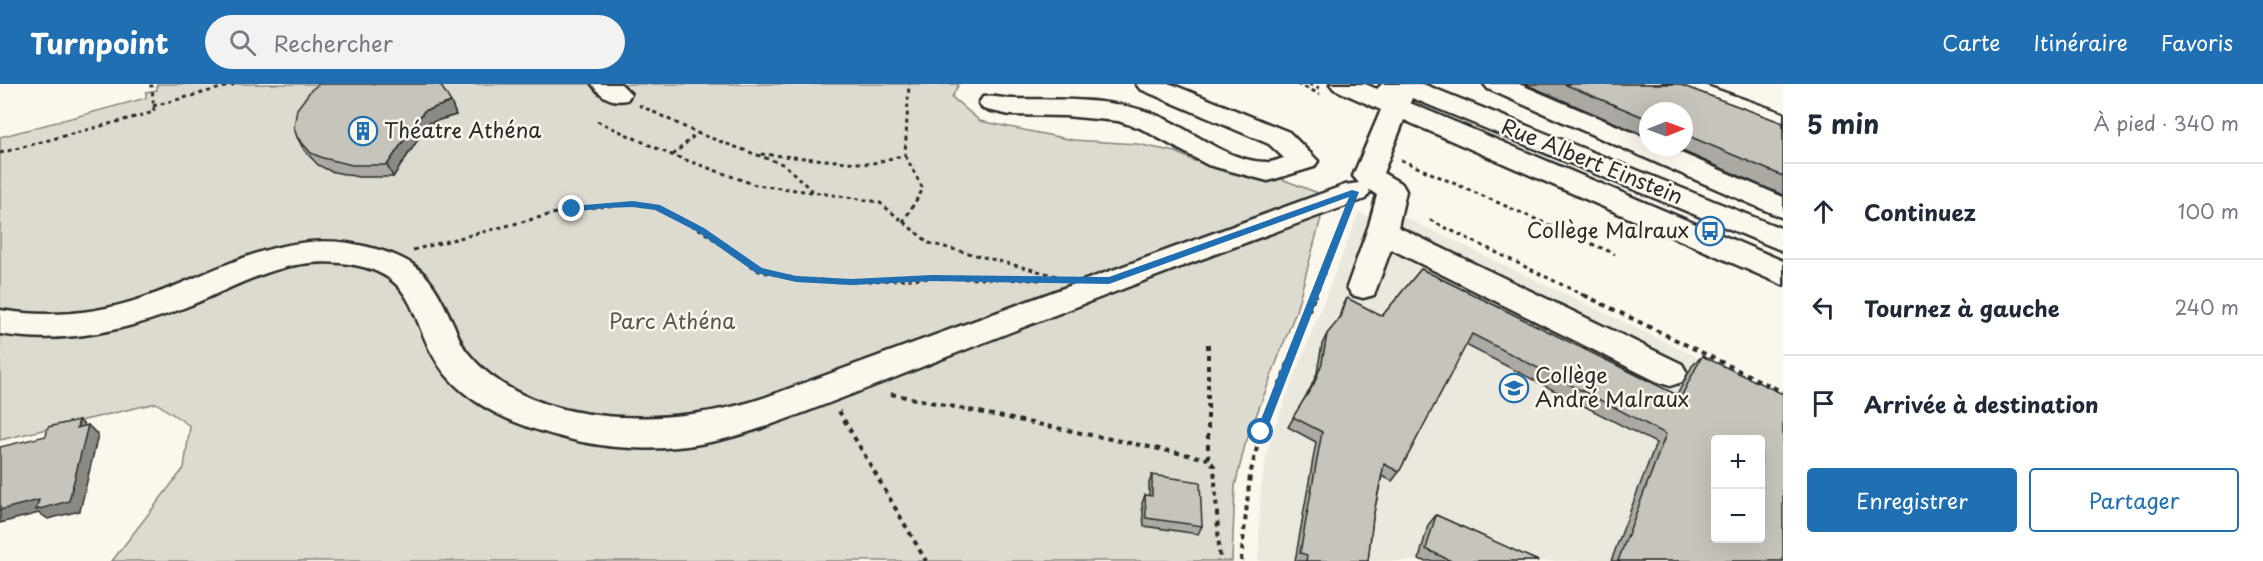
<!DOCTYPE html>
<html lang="fr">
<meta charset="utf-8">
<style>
:root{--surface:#fff;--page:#f2f2f3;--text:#1f2937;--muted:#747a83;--line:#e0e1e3;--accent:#1f6fb2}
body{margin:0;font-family:"Playpen Sans",sans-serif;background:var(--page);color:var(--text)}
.controls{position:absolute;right:18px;bottom:18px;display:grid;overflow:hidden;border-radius:6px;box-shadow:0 6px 24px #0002}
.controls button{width:54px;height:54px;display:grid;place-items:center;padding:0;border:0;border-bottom:2px solid var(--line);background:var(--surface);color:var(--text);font:30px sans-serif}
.compass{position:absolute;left:1639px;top:18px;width:54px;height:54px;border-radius:50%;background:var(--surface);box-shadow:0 6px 24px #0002;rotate:89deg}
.stop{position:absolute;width:18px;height:18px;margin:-14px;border:4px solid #1f6fb2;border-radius:50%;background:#fff}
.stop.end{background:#1f6fb2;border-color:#fff;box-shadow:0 2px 6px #0008}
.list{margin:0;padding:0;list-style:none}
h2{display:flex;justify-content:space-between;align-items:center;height:78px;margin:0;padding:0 24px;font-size:26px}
h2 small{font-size:20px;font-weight:400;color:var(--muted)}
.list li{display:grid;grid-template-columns:39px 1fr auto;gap:18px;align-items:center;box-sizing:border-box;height:96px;padding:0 24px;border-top:2px solid var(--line)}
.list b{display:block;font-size:22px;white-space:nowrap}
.list em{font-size:20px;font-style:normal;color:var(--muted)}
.actions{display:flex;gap:12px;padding:18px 24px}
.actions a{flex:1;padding:14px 0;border:2px solid var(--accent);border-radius:6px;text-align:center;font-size:21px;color:var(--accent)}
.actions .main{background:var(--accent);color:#fff}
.icon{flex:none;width:33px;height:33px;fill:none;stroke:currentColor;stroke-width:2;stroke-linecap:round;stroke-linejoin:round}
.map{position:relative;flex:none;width:1783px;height:477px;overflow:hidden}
header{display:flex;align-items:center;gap:36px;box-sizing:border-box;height:84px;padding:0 30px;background:var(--accent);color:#fff}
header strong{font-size:28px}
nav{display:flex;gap:33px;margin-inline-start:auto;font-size:21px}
.search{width:420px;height:54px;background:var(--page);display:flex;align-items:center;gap:15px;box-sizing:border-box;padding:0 21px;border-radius:33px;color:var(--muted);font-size:22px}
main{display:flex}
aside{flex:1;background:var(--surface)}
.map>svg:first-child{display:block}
.built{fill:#ebe8de;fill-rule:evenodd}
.green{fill:#dddad0;stroke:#84827e;stroke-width:1.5}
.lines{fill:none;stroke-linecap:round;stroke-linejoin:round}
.minor-casing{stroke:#2b2b2b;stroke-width:5}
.path-far1{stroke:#2b2b2b;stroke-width:3;stroke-dasharray:4 4;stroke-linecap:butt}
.path{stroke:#2b2b2b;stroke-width:4;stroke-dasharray:5 5;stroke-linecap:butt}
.minor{fill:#fbf7ec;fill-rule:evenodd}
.wall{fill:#aba9a2;stroke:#2b2b2b;stroke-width:1.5}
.shaded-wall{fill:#8b8984;stroke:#2b2b2b;stroke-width:1.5}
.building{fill:#c7c4bc;stroke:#2b2b2b;stroke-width:1.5;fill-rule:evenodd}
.route{fill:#1f6fb2}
.labels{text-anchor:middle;stroke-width:5;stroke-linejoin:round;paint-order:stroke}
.poi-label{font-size:21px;fill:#2b2b2b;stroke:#fbf7ec;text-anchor:start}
.street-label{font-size:21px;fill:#2b2b2b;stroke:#fbf7ec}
.park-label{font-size:21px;fill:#585754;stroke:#fbf7ec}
</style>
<header>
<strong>Turnpoint</strong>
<div class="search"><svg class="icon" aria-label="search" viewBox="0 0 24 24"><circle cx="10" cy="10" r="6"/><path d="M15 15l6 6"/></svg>Rechercher</div>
<nav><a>Carte</a><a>Itinéraire</a><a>Favoris</a></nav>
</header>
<main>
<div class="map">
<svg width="1783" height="477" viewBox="0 0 1783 477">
<rect width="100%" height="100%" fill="#fbf7ec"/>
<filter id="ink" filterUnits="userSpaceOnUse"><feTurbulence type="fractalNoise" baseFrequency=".0167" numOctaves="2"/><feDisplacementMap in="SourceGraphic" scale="12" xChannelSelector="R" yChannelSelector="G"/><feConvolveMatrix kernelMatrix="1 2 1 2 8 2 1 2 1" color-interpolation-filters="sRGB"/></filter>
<g filter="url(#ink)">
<path class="built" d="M1359 128 1392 145 1404 133 1699 274 1692 282 1783 326V477H1258L1261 403 1270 354ZM1716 356H1760V454H1716Z"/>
<polygon class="green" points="157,0 959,0 952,13 980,37 1073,56 1137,60 1176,68 1194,77 1218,79 1279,94 1344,119 1325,119 1296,227 1245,361 1235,402 1232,477 112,477 184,384 190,342 156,319 0,356 0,53 146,14 146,8 157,6"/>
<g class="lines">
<g class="minor-casing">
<g id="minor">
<path d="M592 0H621L631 10 627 16C612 19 601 13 592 0Z"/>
<path d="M1136 0H1171L1289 48 1318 77 1314 83 1268 97 1208 81 1140 44 1118 37 1065 32 1010 31 983 25 979 19 983 13C994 11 1003 15 1014 15 1062 16 1116 13 1161 33 1195 48 1227 77 1266 78 1272 79 1279 75 1284 74L1269 60 1140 5Z"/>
<path d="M1330 0H1365L1377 5 1382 0H1423L1783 145V167L1412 14 1410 19 1783 177V201L1404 36 1383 89 1402 100 1406 107 1398 143 1682 280 1687 289 1682 298 1670 302 1658 298 1391 165 1374 211 1363 214 1352 211 1347 203 1369 141 1377 111 1368 105 1370 108 1365 115C1226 165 1087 218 949 272 902 291 855 309 808 327 773 340 737 354 700 360 654 368 603 365 558 352 519 342 474 324 447 292 405 241 426 188 341 179 283 173 242 200 191 221 129 246 67 261 0 250V226C49 234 96 230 143 214 220 188 284 141 368 163 420 176 430 190 452 237 457 247 460 260 468 269 532 349 679 343 766 313L1345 101 1359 99 1353 92 1381 26 1334 5Z"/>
<polygon points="1484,0 1519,0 1648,55 1648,63 1667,63 1783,113 1783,134 1488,5"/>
<polygon points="1663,0 1701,0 1783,29 1783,46 1667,5"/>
</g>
</g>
<g class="path-far1">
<polyline points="1297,0 1320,10"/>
<polyline points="1309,0 1319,4"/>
<polyline points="639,21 697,49 785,81 813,108 879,118 929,159 1057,192"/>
<polyline points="153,22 236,0"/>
<polyline points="597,37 669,70 756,101 812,108"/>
<polyline points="0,69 154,28 152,2 146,2"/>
<polyline points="761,70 869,80 905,71 909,0"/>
<polyline points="673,71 697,49"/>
<polyline points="1401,76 1615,170"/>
<polyline points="1430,136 1587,213"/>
<polyline points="903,138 923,105 905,71"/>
<polyline points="413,166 572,125 633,120 657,123 701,146 759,187 797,195 851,198 932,194 1043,196"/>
<polyline points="1315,213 1345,136"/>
</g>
<g class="path">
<polyline points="1584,211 1783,308"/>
<polyline points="1208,260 1208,375 1214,382 1220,477"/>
<polyline points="891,310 1208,375"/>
<polyline points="839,327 926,477"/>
<polyline points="1241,477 1250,391 1261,348 1315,211"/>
</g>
<use href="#minor" class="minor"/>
</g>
<g class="wall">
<polygon points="1525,0 1678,0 1783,39 1783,111 1673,63 1684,63 1684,27 1648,27 1648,53"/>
<polygon points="451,18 456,31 429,39 393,93 358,93 330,87 318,81 304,66 297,53"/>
<polygon points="1421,185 1677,311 1692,282 1702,272 1783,477 1611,477 1656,359 1466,261 1399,388 1392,397 1382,392 1373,433 1368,477 1295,477 1316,358 1288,343 1310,305 1317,289 1322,260 1327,250 1338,237 1342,224 1347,214 1382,232"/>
<polygon points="1152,391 1202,442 1198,450 1144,442 1142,419 1145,411 1149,412 1149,399"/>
<polygon points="1436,431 1538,477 1424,477 1419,475 1428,441"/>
</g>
<g class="shaded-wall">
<polygon points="451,18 456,31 429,39 393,93 387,81 424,27"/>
<polygon points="79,336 87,343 88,341 98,351 80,427 48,435 39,429 0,439 0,426 77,344"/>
</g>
<g class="building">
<polygon points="319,0 440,0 451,18 424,27 387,81 352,81 323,74 311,69 297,53 294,44 297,25 311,6"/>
<polygon points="1564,0 1678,0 1783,39 1783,92 1684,50 1684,27 1648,27 1648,35"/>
<path d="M1421 185 1681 313 1702 272 1783 310V477H1618L1666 350 1472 250 1399 388 1384 380 1373 433 1368 477H1306L1307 471 1300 469 1322 348 1293 333 1314 300 1322 279 1327 250 1341 233 1347 214 1382 232ZM1716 356H1761V454H1716Z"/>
<polygon points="79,336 77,344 88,341 69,417 36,426 39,416 0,426 0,363 46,352 48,343"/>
<polygon points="1152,391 1200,398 1202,442 1146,434 1145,411 1152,412"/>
<polygon points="1436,431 1538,477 1451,477 1426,465"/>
</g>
</g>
<polygon class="route" points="1352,106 1359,108 1266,348 1261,353 1256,348 1349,113 1109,200 932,197 851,201 796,198 756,189 698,148 655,126 633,123 605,124 572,128 567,125 572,122 633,117 660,121 704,144 762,184 796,192 851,195 932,191 1109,193"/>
<defs>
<g id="building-ring" transform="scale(1.5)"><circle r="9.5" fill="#fbf7ec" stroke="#1f6fb2" stroke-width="1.5"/><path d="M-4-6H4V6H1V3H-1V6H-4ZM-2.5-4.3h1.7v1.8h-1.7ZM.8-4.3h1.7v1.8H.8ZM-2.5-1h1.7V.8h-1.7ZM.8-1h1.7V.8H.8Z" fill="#1f6fb2"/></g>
<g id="bus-ring" transform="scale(1.5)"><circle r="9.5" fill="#fbf7ec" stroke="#1f6fb2" stroke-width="1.5"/><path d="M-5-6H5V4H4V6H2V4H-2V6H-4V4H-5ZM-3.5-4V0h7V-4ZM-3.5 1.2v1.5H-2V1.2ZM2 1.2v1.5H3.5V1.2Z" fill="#1f6fb2"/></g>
<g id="school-ring" transform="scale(1.5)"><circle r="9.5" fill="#fbf7ec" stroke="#1f6fb2" stroke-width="1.5"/><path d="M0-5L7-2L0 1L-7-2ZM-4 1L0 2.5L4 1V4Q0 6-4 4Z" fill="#1f6fb2"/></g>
</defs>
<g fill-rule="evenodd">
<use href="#building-ring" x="363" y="47"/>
<use href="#bus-ring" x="1710" y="147"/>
<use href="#school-ring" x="1514" y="304"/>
</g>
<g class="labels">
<g class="poi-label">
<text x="384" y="54">Théatre Athéna</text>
<text x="1689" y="154" text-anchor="end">Collège Malraux</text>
<text x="1535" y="299">Collège<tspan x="1535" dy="24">André Malraux</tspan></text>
</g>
<g class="street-label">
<text transform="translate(1592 78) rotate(22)" y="7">Rue Albert Einstein</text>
</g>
<g class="park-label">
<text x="672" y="245">Parc Athéna</text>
</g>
</g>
</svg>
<div class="controls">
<button>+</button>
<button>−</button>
</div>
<svg class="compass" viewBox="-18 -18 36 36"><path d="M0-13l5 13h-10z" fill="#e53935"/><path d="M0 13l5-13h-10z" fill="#747a83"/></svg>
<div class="stop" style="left:1261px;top:348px"></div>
<div class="stop end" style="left:572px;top:125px"></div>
</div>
<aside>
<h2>5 min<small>À pied · 340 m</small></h2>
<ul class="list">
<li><svg class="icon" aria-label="ahead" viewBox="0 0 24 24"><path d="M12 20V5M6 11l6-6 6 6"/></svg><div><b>Continuez</b></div><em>100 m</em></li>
<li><svg class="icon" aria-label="left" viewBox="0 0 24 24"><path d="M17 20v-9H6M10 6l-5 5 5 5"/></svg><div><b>Tournez à gauche</b></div><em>240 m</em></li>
<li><svg class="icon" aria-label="arrive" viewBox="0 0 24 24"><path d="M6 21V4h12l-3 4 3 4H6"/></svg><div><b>Arrivée à destination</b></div></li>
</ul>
<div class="actions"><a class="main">Enregistrer</a><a>Partager</a></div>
</aside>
</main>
